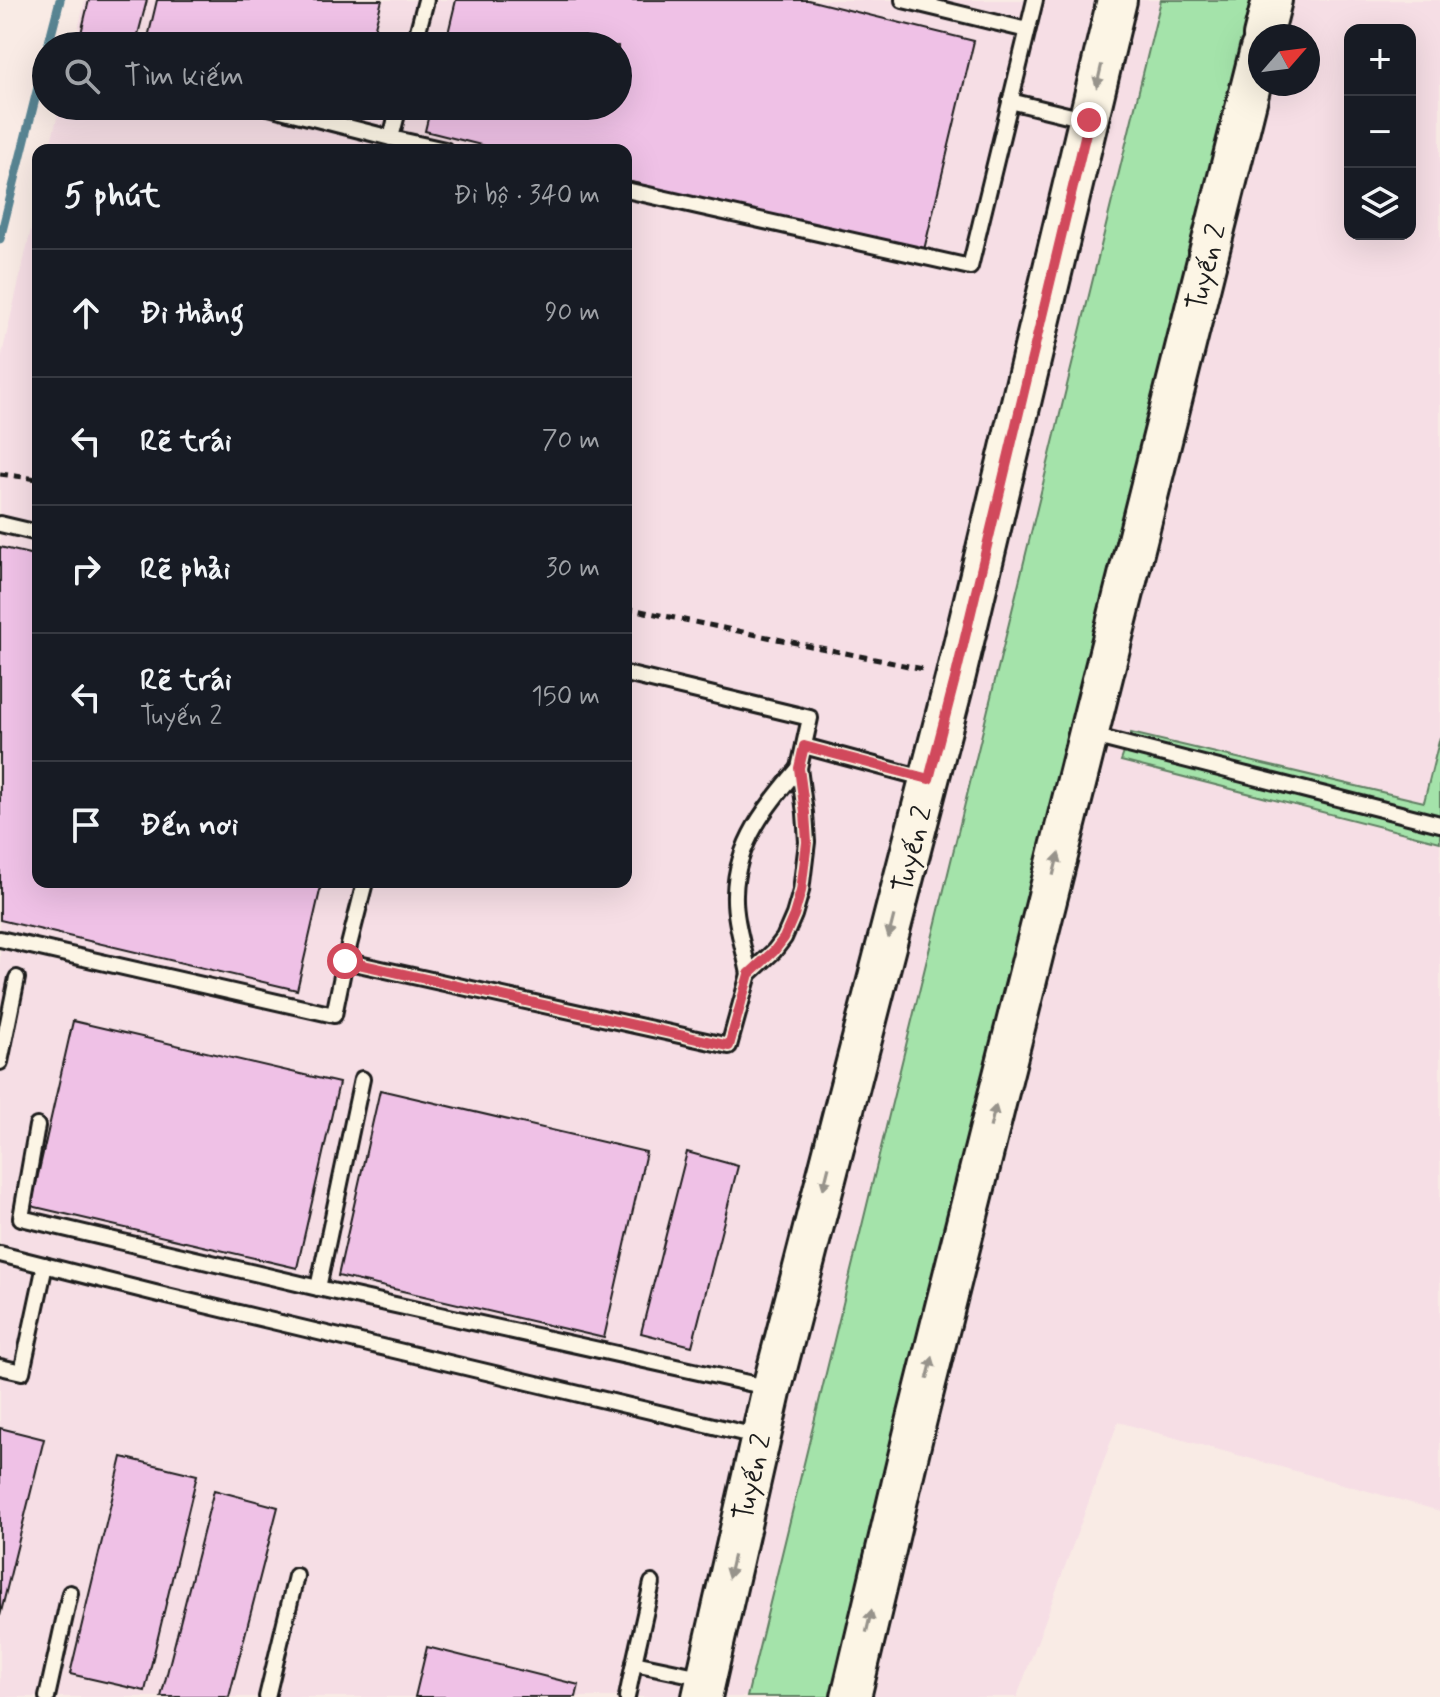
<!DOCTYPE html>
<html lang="vi">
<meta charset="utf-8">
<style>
:root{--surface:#171b24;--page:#20242c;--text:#f1f3f6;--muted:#9ea1a6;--line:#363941}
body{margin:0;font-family:Mynerve,sans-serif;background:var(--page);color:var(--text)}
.controls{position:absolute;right:24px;top:24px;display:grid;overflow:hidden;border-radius:16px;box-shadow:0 8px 32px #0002}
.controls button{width:72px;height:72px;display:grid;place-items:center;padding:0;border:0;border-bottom:2px solid var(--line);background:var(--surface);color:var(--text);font:40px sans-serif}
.compass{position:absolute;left:1248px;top:24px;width:72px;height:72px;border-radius:50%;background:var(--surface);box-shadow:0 8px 32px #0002;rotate:62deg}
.stop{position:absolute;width:24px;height:24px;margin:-18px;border:6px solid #d1495b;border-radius:50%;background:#fff}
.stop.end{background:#d1495b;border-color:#fff;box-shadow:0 2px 8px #0008}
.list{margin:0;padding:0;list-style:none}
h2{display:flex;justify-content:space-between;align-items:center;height:104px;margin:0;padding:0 32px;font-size:34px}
h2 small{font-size:26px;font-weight:400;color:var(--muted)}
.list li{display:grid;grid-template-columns:52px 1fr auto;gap:24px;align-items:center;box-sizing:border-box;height:128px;padding:0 32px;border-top:2px solid var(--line)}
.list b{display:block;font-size:30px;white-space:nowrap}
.list p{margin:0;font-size:26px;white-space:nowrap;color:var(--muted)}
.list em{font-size:26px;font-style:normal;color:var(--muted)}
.icon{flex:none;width:44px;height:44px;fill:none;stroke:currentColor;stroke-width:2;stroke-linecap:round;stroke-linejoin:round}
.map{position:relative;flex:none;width:1440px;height:1697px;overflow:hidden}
.search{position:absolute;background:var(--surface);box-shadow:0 8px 32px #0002;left:32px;top:32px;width:600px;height:88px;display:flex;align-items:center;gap:20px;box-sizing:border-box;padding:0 28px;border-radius:44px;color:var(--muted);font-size:30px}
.panel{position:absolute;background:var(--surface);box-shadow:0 8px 32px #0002;left:32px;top:144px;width:600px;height:744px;border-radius:16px}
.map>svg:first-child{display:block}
.built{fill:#f6dee5;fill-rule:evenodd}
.green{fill:#a4e3aa;stroke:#608063;stroke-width:2}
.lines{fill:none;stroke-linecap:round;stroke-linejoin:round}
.stream{stroke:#588492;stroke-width:9}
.building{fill:#efc1e6;stroke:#1c1c1c;stroke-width:2}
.service-casing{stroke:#1c1c1c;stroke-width:20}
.secondary-casing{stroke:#1c1c1c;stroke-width:44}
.path{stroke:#1c1c1c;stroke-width:5;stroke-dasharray:8 6;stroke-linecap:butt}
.service{stroke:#fcf5e5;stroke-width:14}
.secondary{stroke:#fcf5e5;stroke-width:38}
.oneway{fill:#97938b}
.route{stroke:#d1495b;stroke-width:10}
.labels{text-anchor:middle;stroke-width:6;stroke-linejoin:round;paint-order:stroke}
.street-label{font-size:28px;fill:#1c1c1c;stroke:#fcf5e5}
</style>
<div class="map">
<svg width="1440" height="1697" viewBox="0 0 1440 1697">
<rect width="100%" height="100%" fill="#f9ebe5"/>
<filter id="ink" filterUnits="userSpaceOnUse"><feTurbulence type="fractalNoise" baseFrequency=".0125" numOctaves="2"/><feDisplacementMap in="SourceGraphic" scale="16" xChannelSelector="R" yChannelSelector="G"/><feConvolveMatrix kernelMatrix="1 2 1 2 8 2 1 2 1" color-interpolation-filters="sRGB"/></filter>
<g filter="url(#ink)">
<path class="built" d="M85 0H1440V1511L1118 1422 1017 1697H0V363L38 199V882H626V150H49L60 106H618V46H74ZM1350 30H1410V234H1350ZM1260 36H1308V84H1260Z"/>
<g class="green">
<polygon points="1161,0 1257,0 842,1697 747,1697"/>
<polygon points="1131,733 1424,802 1440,737 1440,842 1121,761"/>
</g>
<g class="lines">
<g class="stream">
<polyline points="48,46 60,0"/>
<polyline points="0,239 46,55"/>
</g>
</g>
<g class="building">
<polygon points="89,0 147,0 135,46 78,46"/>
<polygon points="157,0 382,0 370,46 146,46"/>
<polygon points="456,0 808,0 974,41 923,254 626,181 626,150 501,150 425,131 431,106 618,106 618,46 445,46"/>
<polygon points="0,547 38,556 38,882 322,882 297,990 0,920"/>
<polygon points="73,1021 339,1083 297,1268 31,1206"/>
<polygon points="380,1090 646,1152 604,1338 338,1276"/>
<polygon points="687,1152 738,1166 692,1346 641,1333"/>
<polygon points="0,1428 44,1439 0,1616"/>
<polygon points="122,1457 197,1475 145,1691 70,1674"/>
<polygon points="214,1490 278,1507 229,1697 161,1697"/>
<polygon points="427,1647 579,1685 576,1697 415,1697"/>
</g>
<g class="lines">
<g class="service-casing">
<g id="service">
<polyline points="903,0 1027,30"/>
<polyline points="414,46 426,0"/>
<polyline points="1010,101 1088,120"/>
<polyline points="265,106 391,138"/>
<polyline points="399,106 391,138 445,150"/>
<polyline points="626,190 970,267 1035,0"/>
<polyline points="0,524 38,533"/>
<polyline points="1089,735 1440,824"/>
<polyline points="804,746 927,779"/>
<polyline points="365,882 345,961 729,1046 749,974 774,951 784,938 794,915 801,891 807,842 805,813 799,768 810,718 626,674"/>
<polyline points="0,939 334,1015 345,961"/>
<path d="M749 974C744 948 734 920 735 894 736 843 767 805 799 768"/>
<polyline points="0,1062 17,978"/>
<polyline points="37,1126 21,1218 318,1288 771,1388"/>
<polyline points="0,1254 167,1296 760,1437"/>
<polyline points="318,1288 362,1079"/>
<polyline points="0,1367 22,1372 45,1265"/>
<polyline points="652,1583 634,1663 706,1678"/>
<polyline points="47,1697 70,1593"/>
<polyline points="267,1697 296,1576"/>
<polyline points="627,1697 634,1663"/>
</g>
</g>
<g class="secondary-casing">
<g id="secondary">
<polyline points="1263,36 1272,0"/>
<polyline points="702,1697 772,1388 956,675 1117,0"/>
<polyline points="851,1697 917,1419 1260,49"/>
</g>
</g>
<g class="path">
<polyline points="0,474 38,479"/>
<polyline points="626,608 923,669"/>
</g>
<use href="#service" class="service"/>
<use href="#secondary" class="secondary"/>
</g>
<defs><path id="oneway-solid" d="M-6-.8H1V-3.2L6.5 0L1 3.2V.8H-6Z" transform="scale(2)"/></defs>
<g class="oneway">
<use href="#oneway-solid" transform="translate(1099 76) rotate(103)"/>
<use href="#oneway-solid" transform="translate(1056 864) rotate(-76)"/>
<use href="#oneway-solid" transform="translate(891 927) rotate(104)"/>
<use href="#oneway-solid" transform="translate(993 1116) rotate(-76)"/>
<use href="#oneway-solid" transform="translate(826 1178) rotate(104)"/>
<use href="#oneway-solid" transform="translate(930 1368) rotate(-76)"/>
<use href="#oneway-solid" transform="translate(731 1567) rotate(103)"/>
<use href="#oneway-solid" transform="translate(869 1621) rotate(-77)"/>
</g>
</g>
<g class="lines" filter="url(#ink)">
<polyline class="route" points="345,961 729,1046 749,974 774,951 784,938 794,915 801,891 807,842 805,813 799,768 804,746 929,779 956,675 1089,120"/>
</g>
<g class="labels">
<g class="street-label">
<text transform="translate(1205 267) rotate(-76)" y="10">Tuyến 2</text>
<text transform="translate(911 849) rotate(-76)" y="10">Tuyến 2</text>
<text transform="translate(751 1477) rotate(-77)" y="10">Tuyến 2</text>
</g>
</g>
</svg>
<div class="controls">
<button>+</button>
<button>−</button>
<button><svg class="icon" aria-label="layers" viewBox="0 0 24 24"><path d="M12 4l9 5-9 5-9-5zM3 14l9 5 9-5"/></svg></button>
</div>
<svg class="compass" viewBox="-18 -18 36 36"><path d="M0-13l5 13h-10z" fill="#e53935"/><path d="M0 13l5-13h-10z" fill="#9ea1a6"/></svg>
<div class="stop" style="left:345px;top:961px"></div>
<div class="stop end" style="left:1089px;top:120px"></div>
<div class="search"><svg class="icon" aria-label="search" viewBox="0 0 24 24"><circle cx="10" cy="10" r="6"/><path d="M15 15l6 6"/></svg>Tìm kiếm</div>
<section class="panel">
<h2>5 phút<small>Đi bộ · 340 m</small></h2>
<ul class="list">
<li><svg class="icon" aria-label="ahead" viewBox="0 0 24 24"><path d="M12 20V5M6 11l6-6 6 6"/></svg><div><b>Đi thẳng</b></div><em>90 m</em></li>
<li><svg class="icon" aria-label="left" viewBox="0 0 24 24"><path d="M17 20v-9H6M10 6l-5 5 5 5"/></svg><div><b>Rẽ trái</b></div><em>70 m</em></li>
<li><svg class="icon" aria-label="right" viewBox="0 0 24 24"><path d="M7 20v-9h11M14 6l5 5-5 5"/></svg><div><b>Rẽ phải</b></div><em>30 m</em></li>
<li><svg class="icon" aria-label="left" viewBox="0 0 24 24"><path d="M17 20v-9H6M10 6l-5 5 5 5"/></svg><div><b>Rẽ trái</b><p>Tuyến 2</p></div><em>150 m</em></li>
<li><svg class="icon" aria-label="arrive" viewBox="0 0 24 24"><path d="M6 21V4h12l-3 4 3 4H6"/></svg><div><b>Đến nơi</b></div></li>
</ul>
</section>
</div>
